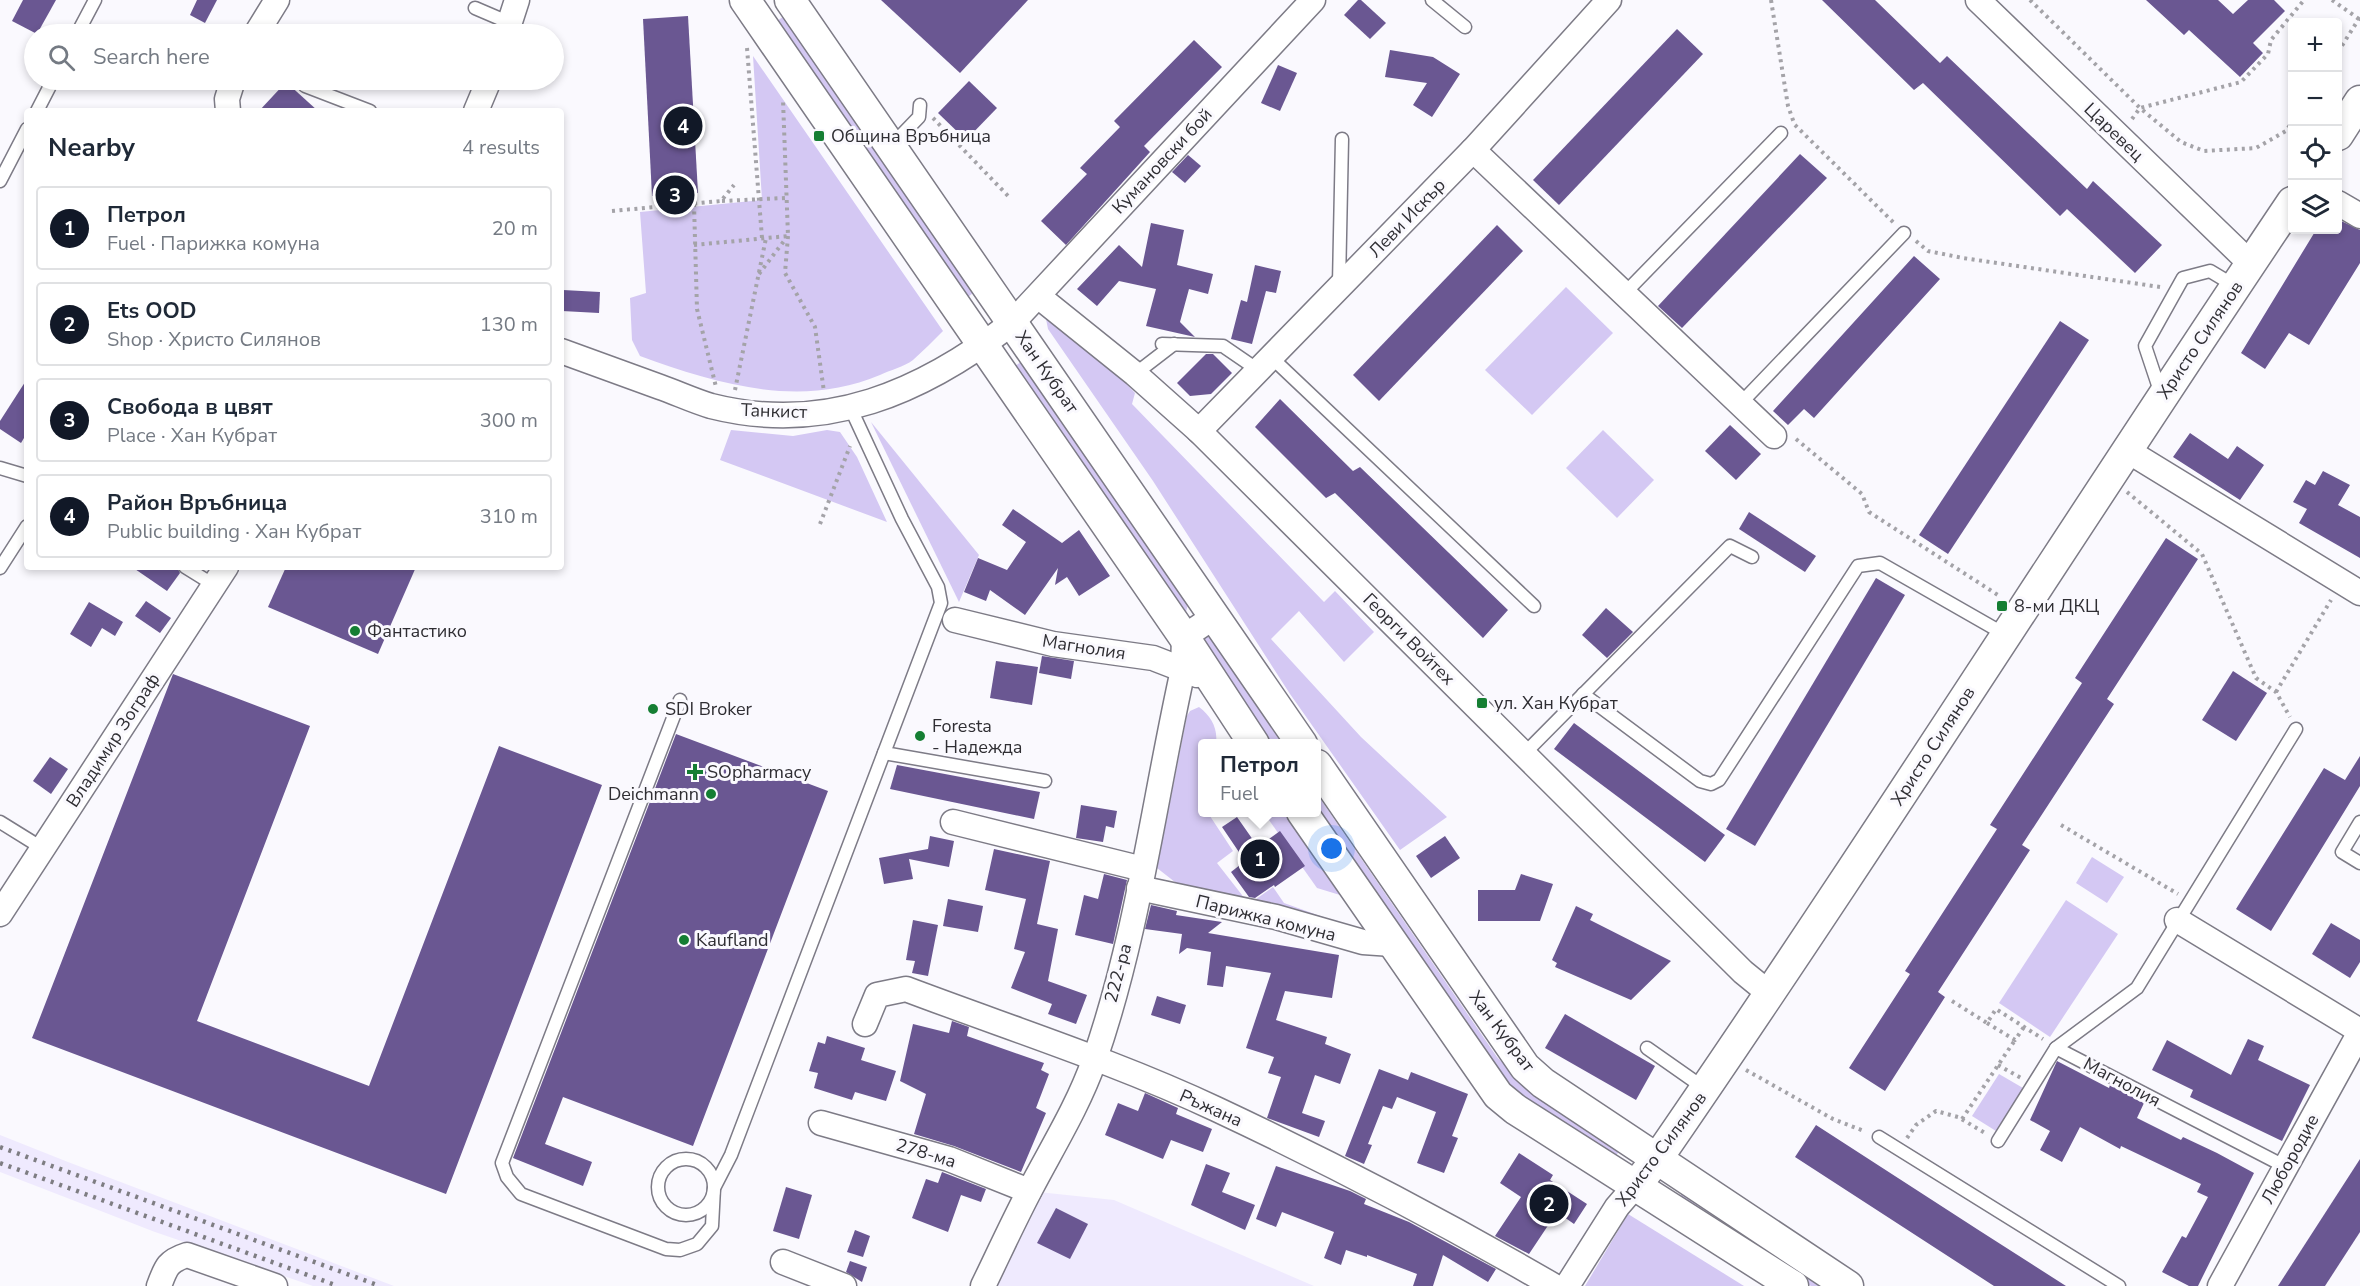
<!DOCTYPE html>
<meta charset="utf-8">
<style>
:root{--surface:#fff;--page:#f6f6f7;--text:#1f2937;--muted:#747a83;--line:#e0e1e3;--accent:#111827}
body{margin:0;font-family:"Nunito Sans",sans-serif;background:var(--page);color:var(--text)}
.controls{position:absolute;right:18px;top:18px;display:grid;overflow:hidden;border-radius:6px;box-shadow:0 3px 9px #0003}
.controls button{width:54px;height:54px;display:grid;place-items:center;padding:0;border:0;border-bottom:2px solid var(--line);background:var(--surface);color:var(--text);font:30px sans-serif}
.you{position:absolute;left:1332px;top:849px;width:21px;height:21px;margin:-15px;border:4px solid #fff;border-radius:50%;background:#1a73e8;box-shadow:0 0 0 9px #1a73e833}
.badge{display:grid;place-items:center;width:39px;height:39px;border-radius:50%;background:var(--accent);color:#fff;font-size:20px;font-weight:700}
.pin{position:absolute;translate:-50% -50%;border:3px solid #fff;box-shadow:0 2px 6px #0006}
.popup{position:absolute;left:1198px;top:739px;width:123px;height:78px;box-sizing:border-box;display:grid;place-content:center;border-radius:6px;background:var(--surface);filter:drop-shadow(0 2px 4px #0005);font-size:20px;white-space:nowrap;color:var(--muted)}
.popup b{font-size:22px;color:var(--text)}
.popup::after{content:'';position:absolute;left:50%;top:100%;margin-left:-12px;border:12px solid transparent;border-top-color:var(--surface)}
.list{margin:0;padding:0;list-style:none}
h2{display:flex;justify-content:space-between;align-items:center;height:78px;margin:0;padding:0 24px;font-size:26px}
h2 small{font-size:20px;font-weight:400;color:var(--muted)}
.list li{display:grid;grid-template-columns:39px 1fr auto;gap:18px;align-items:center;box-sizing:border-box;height:84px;margin:0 12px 12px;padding:0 12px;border:2px solid var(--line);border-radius:6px}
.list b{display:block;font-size:22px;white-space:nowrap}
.list p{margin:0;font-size:20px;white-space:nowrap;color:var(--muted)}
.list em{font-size:20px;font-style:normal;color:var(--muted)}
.icon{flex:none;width:33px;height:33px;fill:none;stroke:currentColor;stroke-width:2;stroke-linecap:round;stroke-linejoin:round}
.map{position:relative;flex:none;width:2360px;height:1286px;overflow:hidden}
.search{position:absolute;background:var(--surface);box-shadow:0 3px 9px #0003;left:24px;top:24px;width:540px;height:66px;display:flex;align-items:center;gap:15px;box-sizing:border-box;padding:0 21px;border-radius:33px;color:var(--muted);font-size:22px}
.panel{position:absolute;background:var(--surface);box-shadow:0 3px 9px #0003;left:24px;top:108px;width:540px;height:462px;border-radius:6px}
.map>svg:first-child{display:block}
.built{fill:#efeafe}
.green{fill:#d4c8f3}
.building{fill:#6a5792}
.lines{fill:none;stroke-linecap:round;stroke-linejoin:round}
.service-casing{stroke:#7d7b86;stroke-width:15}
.minor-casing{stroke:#7d7b86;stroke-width:27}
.tertiary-casing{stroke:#7d7b86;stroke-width:33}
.path{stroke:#a4a3a8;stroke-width:4;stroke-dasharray:3 4.5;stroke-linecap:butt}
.service{stroke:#fff;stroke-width:12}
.minor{stroke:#fff;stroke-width:24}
.tertiary{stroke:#fff;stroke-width:30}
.rail{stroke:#7e7d82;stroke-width:4.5;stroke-dasharray:3 6;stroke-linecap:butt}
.poi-dot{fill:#157e33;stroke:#faf9fe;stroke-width:2}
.labels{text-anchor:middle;stroke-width:6;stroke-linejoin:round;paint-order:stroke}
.street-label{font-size:18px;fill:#2f2e33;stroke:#faf9fe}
.poi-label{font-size:18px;fill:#2f2e33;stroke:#faf9fe;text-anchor:start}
</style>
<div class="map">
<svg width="2360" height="1286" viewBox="0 0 2360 1286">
<rect width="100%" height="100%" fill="#faf9fe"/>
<g class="built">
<polygon points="0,1135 68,1162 394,1286 313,1286 155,1232 0,1172"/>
<polygon points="1029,1191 1114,1200 1314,1286 983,1286"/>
</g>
<g class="green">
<polygon points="784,16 973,293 963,301 773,24"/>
<path d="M753 56 943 331C933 341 923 351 913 360 904 367 890 370 880 375 800 409 717 384 640 356L632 340 630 298 646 293 640 212 762 200Z"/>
<polygon points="1566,287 1613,333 1532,415 1485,370"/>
<polygon points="1046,319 1077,331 1135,393 1132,404 1324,602 1335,591 1374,632 1344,662 1299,611 1271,639 1361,737 1447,817 1400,850 1290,694 1153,481 1048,329"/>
<polygon points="1022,361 1188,604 1186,612 1181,615 1010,370"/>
<polygon points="871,422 979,555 959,602"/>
<polygon points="731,430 793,436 827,430 840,432 857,457 887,522 720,460"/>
<polygon points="1603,430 1654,480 1617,518 1566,468"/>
<polygon points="1205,630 1282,743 1267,743 1194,633"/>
<path d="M1199 707C1211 716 1218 728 1216 743L1203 744V812L1208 813 1233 851 1217 863 1249 904 1273 887 1284 903 1351 927 1189 893 1157 868 1187 716 1190 711Z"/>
<polygon points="1317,794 1497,1057 1525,1086 1620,1150 1612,1161 1516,1099 1317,812"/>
<polygon points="1264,813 1284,813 1340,895 1317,888"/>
<polygon points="2092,857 2124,877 2107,903 2076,883"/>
<polygon points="2066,900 2118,934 2050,1037 1999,1003"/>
<polygon points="1999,1074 2023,1088 1996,1131 1972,1116"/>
<polygon points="1682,1193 1829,1286 1811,1286 1683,1203 1679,1198"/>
<polygon points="1628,1214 1744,1286 1585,1286"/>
</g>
<g class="building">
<polygon points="23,0 56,0 37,34 12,21"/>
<polygon points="197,0 217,0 205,23 190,15"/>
<polygon points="881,0 1028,0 960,73"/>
<polygon points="1358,0 1361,0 1386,23 1370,39 1344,15"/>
<polygon points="1822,0 1875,0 1940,63 1947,56 2087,189 2093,181 2162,245 2135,273 2067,209 2060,216 1923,83 1914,90"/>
<polygon points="2146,0 2218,0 2233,14 2248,0 2274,0 2285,11 2253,43 2263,53 2240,77 2189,30 2184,35"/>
<polygon points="688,16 698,193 652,196 643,19"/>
<polygon points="1677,29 1703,54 1559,205 1533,180"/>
<polygon points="1194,40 1222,67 1144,146 1150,152 1066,245 1041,221 1087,174 1080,168 1120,127 1114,121"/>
<polygon points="1390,50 1433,57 1460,74 1432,117 1413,105 1427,83 1385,77"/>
<polygon points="1278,65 1297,73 1280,111 1261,103"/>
<polygon points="969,81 997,108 966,140 938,113"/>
<polygon points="286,82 318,111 259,111"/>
<polygon points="1800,154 1827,178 1682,328 1658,306"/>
<polygon points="1188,155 1201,166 1185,183 1172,172"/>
<polygon points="2337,219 2360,230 2360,263 2309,345 2289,333 2265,369 2241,353 2316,230 2337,230"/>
<polygon points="1151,223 1184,230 1177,265 1213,274 1208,294 1189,289 1180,322 1195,337 1146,326 1156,289 1119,281 1097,306 1077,289 1119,245 1142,267"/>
<polygon points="1497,225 1523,251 1379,401 1353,375"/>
<polygon points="1914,256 1940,279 1814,418 1804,409 1788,425 1773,411"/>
<polygon points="1255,265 1281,271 1276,293 1266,291 1252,344 1231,339 1241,300 1247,302"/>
<polygon points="563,290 600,292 599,313 562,311"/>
<polygon points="2060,321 2089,340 1948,554 1919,535"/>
<polygon points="1206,354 1213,354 1232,373 1211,394 1190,396 1177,383"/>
<polygon points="27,379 27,433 21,443 0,429 0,421"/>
<polygon points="1280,399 1353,471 1360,467 1508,610 1483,638 1335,493 1326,498 1255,427"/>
<polygon points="1730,425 1761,454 1736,480 1705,451"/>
<polygon points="2190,433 2228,459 2237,446 2264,465 2240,500 2173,457"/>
<polygon points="2323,471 2350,485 2338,505 2360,517 2360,558 2299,523 2307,509 2293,502 2306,480 2315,485"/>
<polygon points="1013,509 1062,543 1079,530 1110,576 1079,596 1067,577 1055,585 1058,568 1025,615 990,590 986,601 964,592 978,558 1007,570 1026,542 1002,525"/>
<polygon points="1749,512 1816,556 1805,572 1739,529"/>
<polygon points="2166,538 2198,559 2107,699 2114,704 2022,845 2030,850 1938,992 1945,997 1885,1091 1849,1068 1910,974 1905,971 1997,829 1990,825 2082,683 2075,678"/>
<polygon points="132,567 177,567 180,573 167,591"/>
<polygon points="286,567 416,567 378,654 268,607"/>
<polygon points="1876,578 1905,595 1755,846 1726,829"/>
<polygon points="146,601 171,618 160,633 135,616"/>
<polygon points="89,602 123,622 115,636 102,628 91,647 70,634"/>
<polygon points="1606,608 1633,632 1607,658 1582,635"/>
<polygon points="1042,656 1074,661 1071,679 1039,673"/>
<polygon points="996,661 1038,667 1032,705 990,698"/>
<polygon points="2233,671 2267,693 2236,741 2202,720"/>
<polygon points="173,674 310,726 197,1021 369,1086 499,746 602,785 446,1194 32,1038"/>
<polygon points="1574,723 1725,835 1705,862 1554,749"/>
<polygon points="676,734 828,791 693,1146 563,1097 545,1144 592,1162 583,1186 513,1158"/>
<polygon points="2360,756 2360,786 2271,931 2236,909 2324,768 2345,780"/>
<polygon points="50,757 68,769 51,794 33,781"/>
<polygon points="897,765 1040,792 1034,819 890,789"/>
<polygon points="1081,805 1117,811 1114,828 1106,826 1103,842 1076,838"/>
<polygon points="1237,817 1258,847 1280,831 1305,866 1275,887 1274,885 1255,898 1249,897 1231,872 1245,861 1222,827"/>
<polygon points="930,836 954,841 949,867 909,859 913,879 884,884 879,858 928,849"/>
<polygon points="1445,836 1460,858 1431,878 1416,856"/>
<polygon points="994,849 1050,861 1037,924 1058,929 1048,981 1087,995 1076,1024 1048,1014 1052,1004 1011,988 1025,952 1014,949 1026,899 985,890"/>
<polygon points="1104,874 1127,880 1113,944 1075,935 1084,895 1098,899"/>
<polygon points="1521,874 1553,884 1540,921 1478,921 1478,890 1515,890"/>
<polygon points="948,899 983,906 978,932 943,926"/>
<polygon points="1151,905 1177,911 1176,915 1222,922 1208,933 1339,955 1332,998 1285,991 1276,1020 1327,1037 1325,1044 1351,1054 1340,1084 1315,1075 1302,1113 1325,1121 1319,1137 1267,1118 1281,1077 1268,1073 1274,1057 1246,1048 1271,973 1226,966 1223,987 1207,985 1211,952 1187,948 1179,954 1182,934 1145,929"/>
<polygon points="1576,906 1593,914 1590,920 1671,961 1631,1000 1555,967 1557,963 1552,960"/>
<polygon points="913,920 938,925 928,976 912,973 915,961 906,960"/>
<polygon points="2331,923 2360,940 2360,962 2350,978 2312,954"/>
<polygon points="1157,996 1186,1005 1180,1024 1151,1015"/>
<polygon points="1565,1014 1655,1066 1636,1100 1545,1048"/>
<polygon points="952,1021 969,1027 967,1036 1044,1063 1041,1070 1049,1074 1036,1108 1046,1113 1021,1172 954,1146 914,1134 926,1094 900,1081 913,1024 949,1033"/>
<polygon points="827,1036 865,1048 861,1060 896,1071 886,1101 855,1092 852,1100 814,1088 818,1073 809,1071 818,1042 825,1044"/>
<polygon points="2248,1039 2264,1046 2258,1060 2310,1085 2282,1141 2190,1097 2193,1090 2152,1070 2167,1040 2231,1075"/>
<polygon points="2057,1061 2109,1088 2110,1085 2144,1103 2137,1118 2181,1140 2183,1137 2217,1153 2254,1173 2198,1286 2189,1286 2162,1272 2182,1236 2186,1238 2208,1197 2197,1192 2201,1184 2121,1146 2120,1149 2080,1127 2062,1162 2040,1150 2050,1131 2030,1120"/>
<polygon points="1379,1069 1408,1080 1411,1072 1468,1094 1452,1136 1458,1138 1444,1173 1417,1163 1436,1112 1397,1097 1392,1109 1383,1106 1368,1144 1372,1145 1364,1164 1345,1156"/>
<polygon points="1145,1093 1178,1108 1176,1114 1212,1129 1203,1152 1171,1140 1163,1159 1105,1135 1118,1103 1138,1111"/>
<polygon points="1816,1125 1980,1231 2066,1286 1994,1286 1795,1157"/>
<polygon points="1519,1153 1553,1175 1550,1180 1587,1204 1574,1224 1557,1212 1529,1254 1495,1236 1521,1197 1500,1183"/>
<polygon points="2360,1159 2360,1232 2325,1286 2278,1286"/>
<polygon points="1206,1164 1230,1173 1222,1192 1255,1205 1245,1230 1191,1205"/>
<polygon points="1276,1166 1350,1191 1366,1199 1364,1204 1409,1222 1496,1269 1488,1282 1443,1255 1433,1286 1413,1286 1417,1274 1367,1255 1367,1257 1346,1250 1341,1265 1324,1258 1334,1232 1282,1212 1276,1227 1256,1219"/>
<polygon points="942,1172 986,1189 981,1202 961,1195 948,1232 912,1218 926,1179 938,1183"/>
<polygon points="786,1187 812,1195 799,1239 773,1231"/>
<polygon points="1056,1208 1088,1224 1070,1259 1037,1243"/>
<polygon points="855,1230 870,1236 863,1257 847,1252"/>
<polygon points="850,1261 867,1267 862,1282 846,1272"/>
</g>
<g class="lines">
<g class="service-casing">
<g id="service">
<polyline points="1432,0 1465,27"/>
<polyline points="475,8 510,23"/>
<polyline points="77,34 95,0"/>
<polyline points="305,86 370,111"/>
<polyline points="37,111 53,80"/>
<polyline points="891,146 919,117 920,105"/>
<polyline points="0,181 27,129"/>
<polyline points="1339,284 1342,139"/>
<polyline points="1623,295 1781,133"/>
<polyline points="1162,344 1223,346 1258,370"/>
<polyline points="1271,357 1534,606"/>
<polyline points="1135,374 1174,344"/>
<polyline points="2161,394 2145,346 2183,278 2210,271 2235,286"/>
<polyline points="1740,404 1904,233"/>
<polyline points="0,468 27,476"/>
<polyline points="185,567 214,585"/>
<polyline points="0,568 27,526"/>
<polyline points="1583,694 1700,781 1711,784 1719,780 1858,566 1880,563 2006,635"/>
<polyline points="680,700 502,1163 507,1177 521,1194 666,1249 680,1250 697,1244 712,1226 714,1188 731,1155 941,603 938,587 902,519 851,409"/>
<polyline points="884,753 1045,781"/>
<polyline points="1525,753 1730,546 1752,557"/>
<polyline points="0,822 42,848"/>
<polyline points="2360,822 2342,852 2360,863"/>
<polyline points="1647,1048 1704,1088"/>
<polyline points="2056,1048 2137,988 2296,729"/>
<polyline points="1879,1137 2119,1286"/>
<polyline points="1998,1141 2056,1048 2286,1167"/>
<circle cx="686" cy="1187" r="28"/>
</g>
</g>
<g class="minor-casing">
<g id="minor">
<polyline points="1978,0 2251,264"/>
<polyline points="256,34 277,0"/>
<polyline points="506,34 517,0"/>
<polyline points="228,111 227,99 233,80"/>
<polyline points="476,111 489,80"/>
<polyline points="1473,150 1774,436"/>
<polyline points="2338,203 2360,216"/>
<polyline points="1038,296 1135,374 1199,431 1743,972 1770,994"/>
<path d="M561 351C594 363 627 375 660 387 677 393 694 401 711 406 826 435 923 392 1012 323L1313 0"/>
<polyline points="1199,431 1473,150 1609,0"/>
<polyline points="2128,451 2360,593"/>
<polyline points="955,620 1053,644 1153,658 1197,675"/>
<polyline points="953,822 1143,869"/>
<polyline points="1139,888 1276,917 1363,942 1392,944"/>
<polyline points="0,914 226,567"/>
<polyline points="2177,920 2360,1031"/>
<path d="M865 1024 877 995 906 989C1009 1028 1116 1062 1216 1109 1331 1163 1444 1222 1554 1286"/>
<polyline points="821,1123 949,1159 1029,1191"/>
<polyline points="783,1262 844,1286"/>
<path d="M159 1286C166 1267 168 1261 187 1255L275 1286"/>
<path d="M983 1286C999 1253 1014 1220 1031 1188 1053 1146 1078 1106 1094 1061 1138 935 1154 800 1183 670L1184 637 1215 616"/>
<polyline points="1567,1286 1617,1207 1636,1185"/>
<polyline points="2220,1286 2360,1032"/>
</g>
</g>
<g class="tertiary-casing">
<g id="tertiary">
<polyline points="745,0 1184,637 1254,744"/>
<polyline points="790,0 1302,744"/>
<polyline points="2338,135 2360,101"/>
<polyline points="1317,765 1525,1067 1543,1083 1848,1286"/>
<polyline points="1302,812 1498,1095 1515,1109 1793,1286"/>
<path d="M1636 1185 1657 1159C1874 844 2078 520 2292 202"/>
</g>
</g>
<g class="path">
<polyline points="1771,0 1788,106 1794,123"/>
<polyline points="2030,0 2140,108 2181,142 2204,151 2256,148 2286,131 2292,122"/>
<polyline points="2332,0 2359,19"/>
<polyline points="747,48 762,238"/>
<polyline points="2338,52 2360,17"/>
<polyline points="933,118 1011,199"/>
<polyline points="2132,119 2140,108 2241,82 2268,54 2271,40 2304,0"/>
<polyline points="1795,125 1894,223"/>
<polyline points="722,201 785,198"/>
<polyline points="694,204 697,309 716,387"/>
<polyline points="612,211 721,201 734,185"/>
<polyline points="788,236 785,273 815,327 824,392"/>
<polyline points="1916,241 1928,251 1963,258 2160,287"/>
<polyline points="694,245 788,236 783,100"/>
<polyline points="759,274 787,237"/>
<polyline points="735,390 766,238"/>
<polyline points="1796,439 1862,494 1869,512 2001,597"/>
<polyline points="2127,492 2202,554 2256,678 2276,692 2290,717"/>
<polyline points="820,524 850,446"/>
<polyline points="2276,692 2331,600"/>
<polyline points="2061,825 2178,894"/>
<polyline points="1952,1001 1987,1023 1996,1009 2043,1039"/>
<polyline points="1987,1023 2015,1040 2024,1027"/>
<polyline points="1998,1065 2021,1078"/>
<polyline points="1746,1070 1833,1119 1864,1131"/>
<polyline points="1962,1119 2015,1040"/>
<polyline points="1907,1138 1916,1125 1936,1111 1958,1117 1985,1133"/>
</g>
<use href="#service" class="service"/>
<use href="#minor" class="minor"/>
<use href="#tertiary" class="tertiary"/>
<g class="rail">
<polyline points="0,1147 380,1286"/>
<polyline points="0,1163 338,1286"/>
</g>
</g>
<g class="poi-dot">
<rect x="813" y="130" width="12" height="12" rx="3"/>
<rect x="1996" y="600" width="12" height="12" rx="3"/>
<circle cx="355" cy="631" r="6"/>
<rect x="1476" y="697" width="12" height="12" rx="3"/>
<circle cx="653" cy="709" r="6"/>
<circle cx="920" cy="736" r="6"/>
<path d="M692 763h6v6h6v6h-6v6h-6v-6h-6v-6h6z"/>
<circle cx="711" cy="794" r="6"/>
<circle cx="684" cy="940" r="6"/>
</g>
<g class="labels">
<g class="street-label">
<text transform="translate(2114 132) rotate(44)" y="6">Царевец</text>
<text transform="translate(1162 161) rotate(-47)" y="6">Кумановски бой</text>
<text transform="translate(1407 218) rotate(-46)" y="6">Леви Искър</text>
<text transform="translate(2200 340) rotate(-56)" y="6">Христо Силянов</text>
<text transform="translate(1047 372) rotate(55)" y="6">Хан Кубрат</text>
<text transform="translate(774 411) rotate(2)" y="6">Танкист</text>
<text transform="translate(1409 639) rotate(45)" y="6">Георги Войтех</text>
<text transform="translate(1084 647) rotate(9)" y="6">Магнолия</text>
<text transform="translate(113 740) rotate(-57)" y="6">Владимир Зограф</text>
<text transform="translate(1933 746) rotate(-57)" y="6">Христо Силянов</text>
<text transform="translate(1266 918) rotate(14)" y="6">Парижка комуна</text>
<text transform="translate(1118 973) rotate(-75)" y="6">222-ра</text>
<text transform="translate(1502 1031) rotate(53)" y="6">Хан Кубрат</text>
<text transform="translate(2122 1082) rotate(28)" y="6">Магнолия</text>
<text transform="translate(1211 1108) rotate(24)" y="6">Ръжана</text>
<text transform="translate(1661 1149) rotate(-53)" y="6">Христо Силянов</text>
<text transform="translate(926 1153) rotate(17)" y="6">278-ма</text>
<text transform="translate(2290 1159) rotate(-61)" y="6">Любородие</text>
</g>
<g class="poi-label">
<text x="831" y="142">Община Връбница</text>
<text x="2014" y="612">8-ми ДКЦ</text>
<text x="367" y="637">Фантастико</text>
<text x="1494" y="709">ул. Хан Кубрат</text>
<text x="665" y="715">SDI Broker</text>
<text x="932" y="732">Foresta<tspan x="932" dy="21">- Надежда</tspan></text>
<text x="707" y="778">SOpharmacy</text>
<text x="699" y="800" text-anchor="end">Deichmann</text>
<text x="696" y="946">Kaufland</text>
</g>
</g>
</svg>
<div class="controls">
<button>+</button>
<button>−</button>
<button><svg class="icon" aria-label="locate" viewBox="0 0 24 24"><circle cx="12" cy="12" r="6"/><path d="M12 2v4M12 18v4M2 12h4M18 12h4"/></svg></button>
<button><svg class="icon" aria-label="layers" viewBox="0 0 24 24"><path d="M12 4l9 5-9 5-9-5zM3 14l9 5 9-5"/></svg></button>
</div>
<div class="you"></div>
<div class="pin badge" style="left:1260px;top:859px">1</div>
<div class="popup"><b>Петрол</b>Fuel</div>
<div class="pin badge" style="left:1549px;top:1204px">2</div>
<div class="pin badge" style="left:675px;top:195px">3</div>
<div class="pin badge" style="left:683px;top:126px">4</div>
<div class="search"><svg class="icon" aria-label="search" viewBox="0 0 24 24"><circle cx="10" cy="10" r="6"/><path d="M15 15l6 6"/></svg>Search here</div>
<section class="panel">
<h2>Nearby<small>4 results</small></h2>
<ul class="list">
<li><span class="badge">1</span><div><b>Петрол</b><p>Fuel · Парижка комуна</p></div><em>20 m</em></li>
<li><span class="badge">2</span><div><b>Ets OOD</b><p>Shop · Христо Силянов</p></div><em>130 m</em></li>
<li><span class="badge">3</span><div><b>Свобода в цвят</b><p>Place · Хан Кубрат</p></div><em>300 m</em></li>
<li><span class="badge">4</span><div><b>Район Връбница</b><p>Public building · Хан Кубрат</p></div><em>310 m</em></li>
</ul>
</section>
</div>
